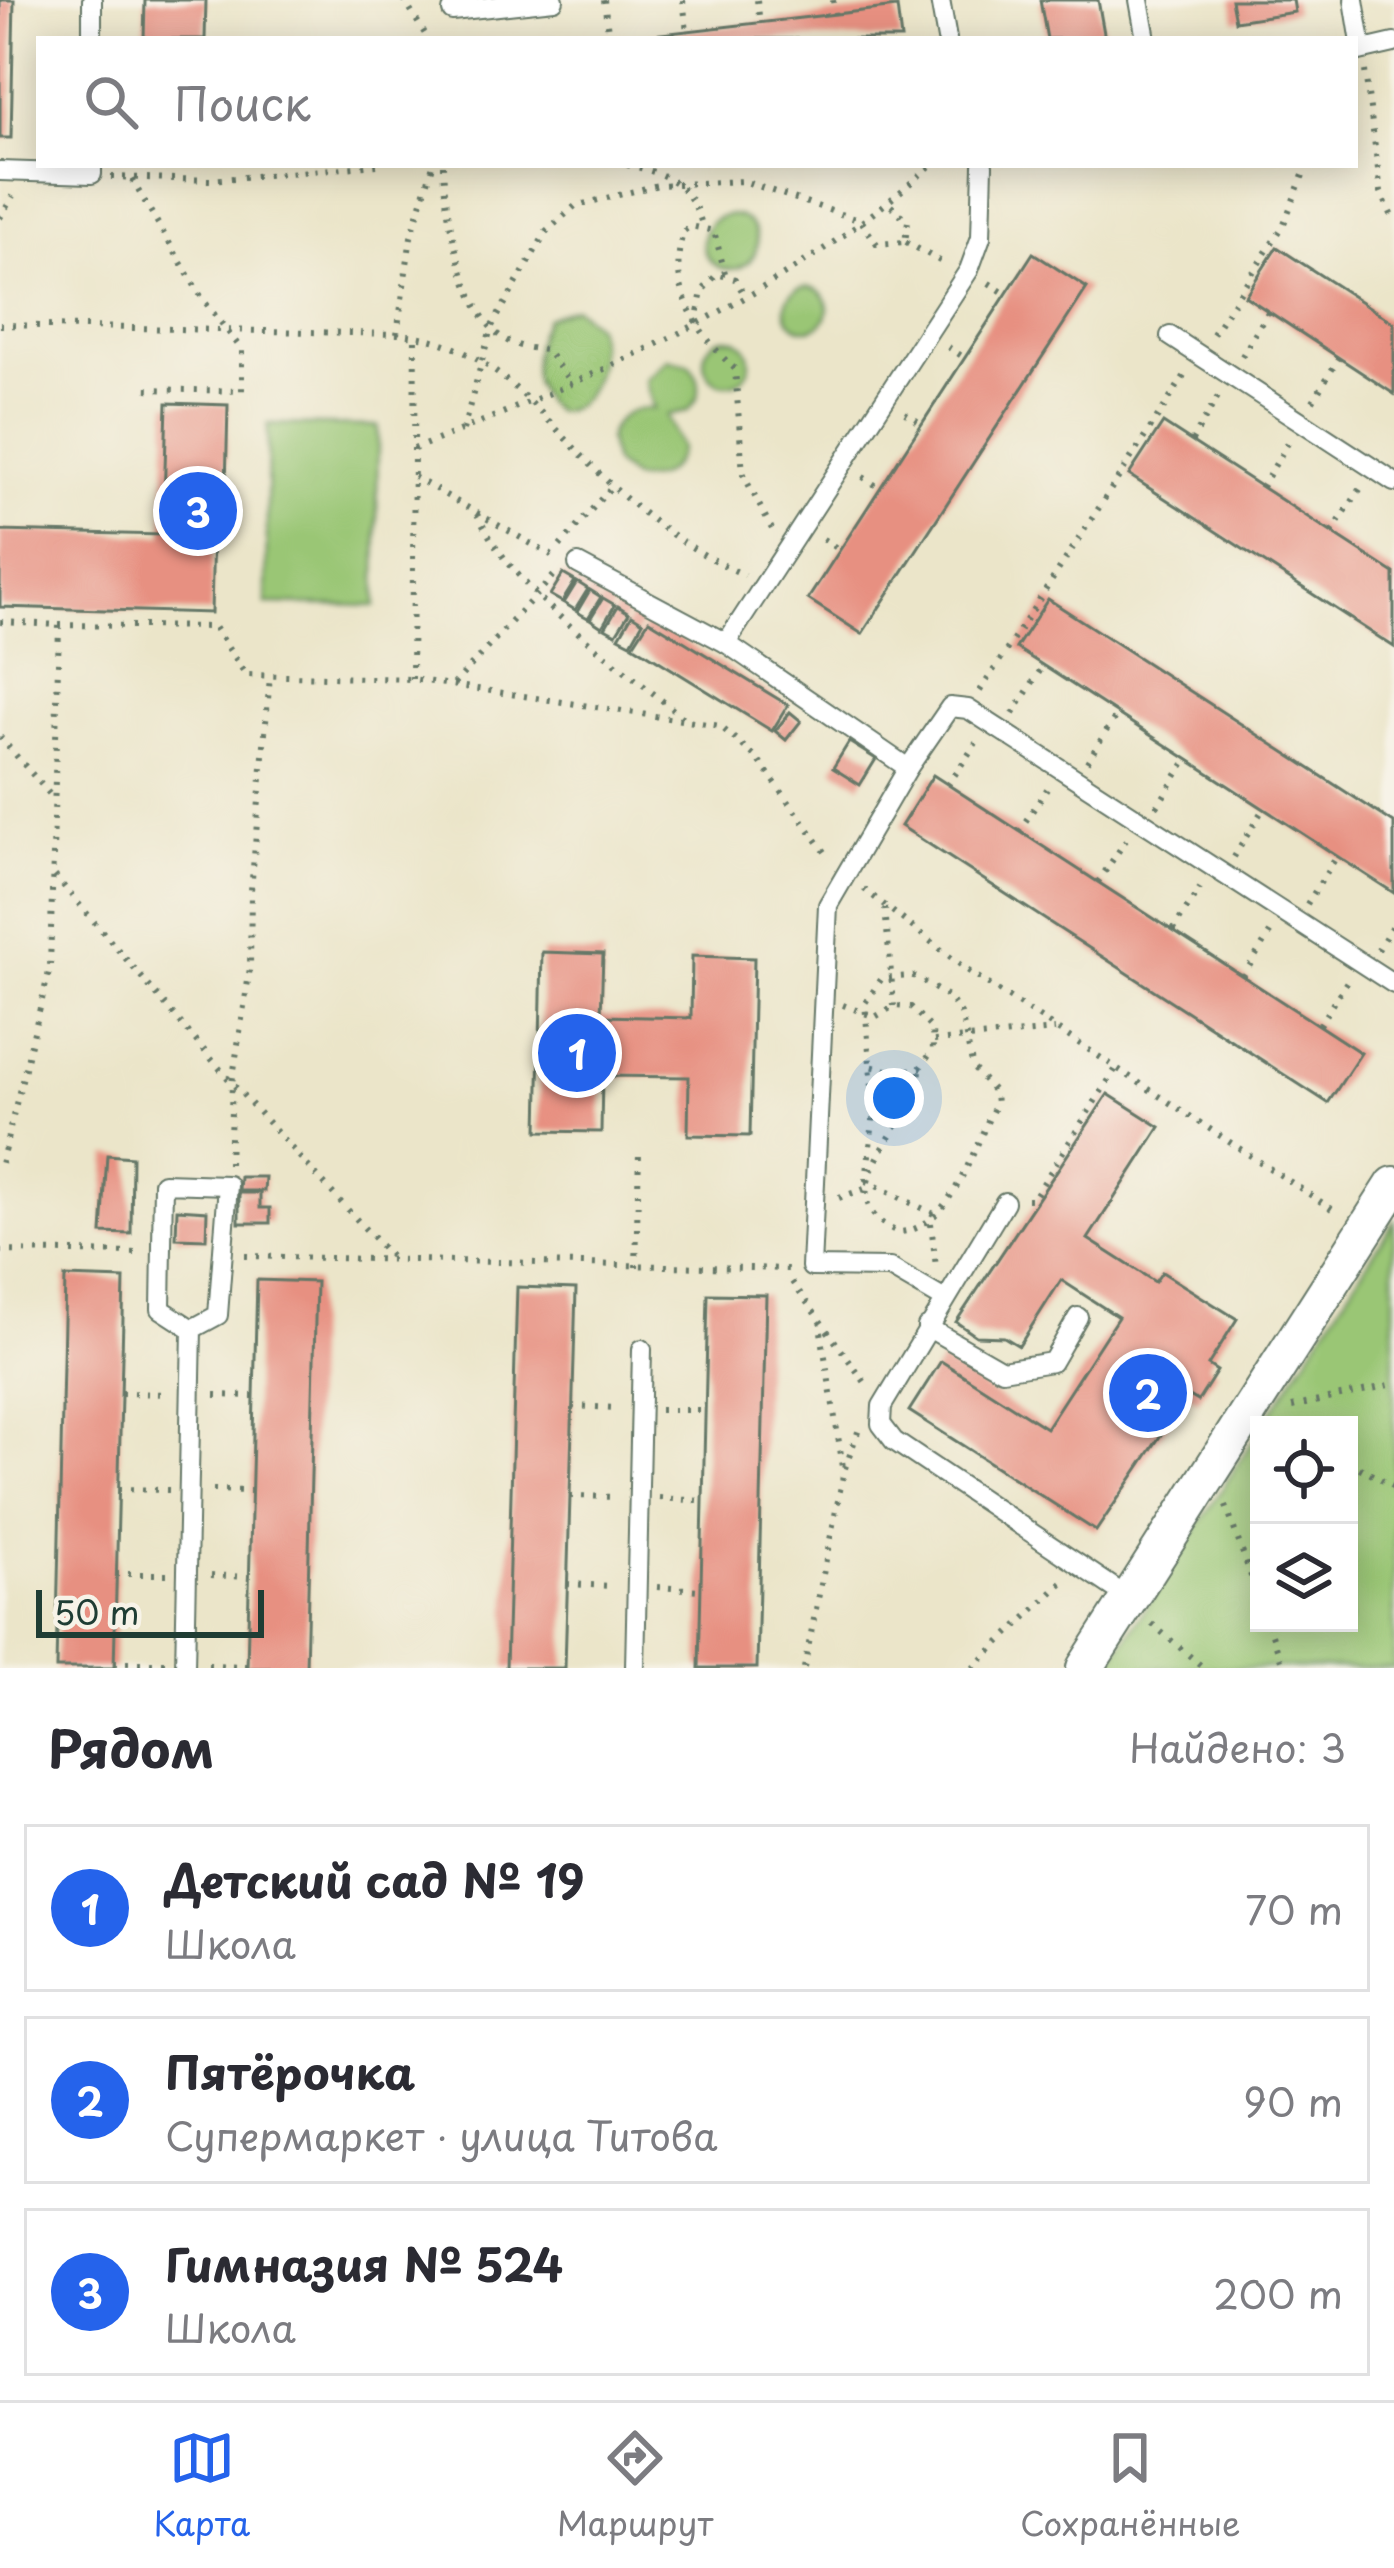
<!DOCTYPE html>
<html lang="ru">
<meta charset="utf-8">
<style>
:root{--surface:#fff;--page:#f7f7f7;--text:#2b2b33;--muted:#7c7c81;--line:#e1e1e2;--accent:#2563eb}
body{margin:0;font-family:"Playpen Sans",sans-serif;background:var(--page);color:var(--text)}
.controls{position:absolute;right:36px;bottom:36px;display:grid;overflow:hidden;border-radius:0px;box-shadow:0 6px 30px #0003}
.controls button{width:108px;height:108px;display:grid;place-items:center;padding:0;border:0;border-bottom:3px solid var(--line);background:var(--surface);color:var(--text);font:60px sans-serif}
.scale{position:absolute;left:36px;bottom:30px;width:228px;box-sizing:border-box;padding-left:12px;border:6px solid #1f3d34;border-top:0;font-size:33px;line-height:42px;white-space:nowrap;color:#1f3d34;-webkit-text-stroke:9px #f7f3e8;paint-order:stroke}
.you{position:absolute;left:894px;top:1098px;width:42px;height:42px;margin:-30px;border:9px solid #fff;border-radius:50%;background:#1a73e8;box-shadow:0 0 0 18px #1a73e833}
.badge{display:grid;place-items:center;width:78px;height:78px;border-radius:50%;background:var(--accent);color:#fff;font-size:39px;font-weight:700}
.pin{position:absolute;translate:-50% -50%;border:6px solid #fff;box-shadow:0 3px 12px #0006}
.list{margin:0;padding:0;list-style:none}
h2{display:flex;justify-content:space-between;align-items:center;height:156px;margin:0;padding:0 48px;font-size:51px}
h2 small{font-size:39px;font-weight:400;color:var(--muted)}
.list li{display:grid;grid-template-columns:78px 1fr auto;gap:36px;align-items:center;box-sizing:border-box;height:168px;margin:0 24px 24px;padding:0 24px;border:3px solid var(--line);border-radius:0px}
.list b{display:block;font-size:45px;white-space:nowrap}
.list p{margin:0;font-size:39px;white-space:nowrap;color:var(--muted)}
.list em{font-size:39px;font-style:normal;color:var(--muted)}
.icon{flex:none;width:66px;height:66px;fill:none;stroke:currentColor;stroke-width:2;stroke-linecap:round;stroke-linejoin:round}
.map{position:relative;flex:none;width:1394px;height:1668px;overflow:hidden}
.search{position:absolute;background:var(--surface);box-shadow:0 6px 30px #0003;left:36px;right:36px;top:36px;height:132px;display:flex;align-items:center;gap:30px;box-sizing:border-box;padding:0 42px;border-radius:0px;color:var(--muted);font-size:45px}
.sheet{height:732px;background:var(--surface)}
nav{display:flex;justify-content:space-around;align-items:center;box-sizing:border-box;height:168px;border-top:3px solid var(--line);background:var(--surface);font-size:33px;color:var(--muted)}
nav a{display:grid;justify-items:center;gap:6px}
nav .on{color:var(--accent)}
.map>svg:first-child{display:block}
.green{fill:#9ac674;stroke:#5c8254;stroke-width:3}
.building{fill:#e79081}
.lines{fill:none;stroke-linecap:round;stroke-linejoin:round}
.service-casing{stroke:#667868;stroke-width:22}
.minor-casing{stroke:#667868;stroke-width:40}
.path{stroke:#667868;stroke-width:6;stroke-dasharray:3 9;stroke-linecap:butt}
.service{stroke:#fff;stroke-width:18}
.minor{stroke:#fff;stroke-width:36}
</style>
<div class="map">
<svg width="1394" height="1668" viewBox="0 0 1394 1668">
<rect width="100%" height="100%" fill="#f7f3e8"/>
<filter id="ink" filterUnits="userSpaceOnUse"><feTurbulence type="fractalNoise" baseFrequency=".00833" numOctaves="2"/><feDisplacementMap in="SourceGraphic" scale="24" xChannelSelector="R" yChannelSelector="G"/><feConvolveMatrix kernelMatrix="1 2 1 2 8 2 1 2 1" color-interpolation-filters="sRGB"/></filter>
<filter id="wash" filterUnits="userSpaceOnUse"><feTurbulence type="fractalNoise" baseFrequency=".004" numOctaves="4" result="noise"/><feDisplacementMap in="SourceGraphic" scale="48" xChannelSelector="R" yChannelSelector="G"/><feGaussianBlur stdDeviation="2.7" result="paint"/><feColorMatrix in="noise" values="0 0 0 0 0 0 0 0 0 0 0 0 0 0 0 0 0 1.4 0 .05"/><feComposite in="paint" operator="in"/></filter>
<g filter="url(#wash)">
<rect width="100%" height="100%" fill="#ebe5c9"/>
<g class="green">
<circle cx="730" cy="242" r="27"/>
<circle cx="807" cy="308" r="21"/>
<path d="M574 307 596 326C605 355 594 413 555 411 525 390 531 347 546 318Z"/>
<circle cx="727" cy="361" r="23"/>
<path d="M668 359 689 364C703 381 703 396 687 411L667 415 681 448C674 472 659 481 634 479L614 464 608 439C615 416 630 407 654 409L645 380Z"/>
<polygon points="268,424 378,426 376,606 266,604"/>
<polygon points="1394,1221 1394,1668 1107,1668 1259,1431 1259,1623 1349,1623 1349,1425 1263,1425"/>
</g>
<g id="blocks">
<g class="building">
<polygon points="0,0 14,0 11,138 0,138"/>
<polygon points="145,0 206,0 205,39 144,39"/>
<polygon points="1040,0 1098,0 1105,39 1047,39"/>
<polygon points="1231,0 1293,0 1295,12 1235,21"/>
<polygon points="897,7 901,39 643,39 643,36"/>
<polygon points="1277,247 1394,323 1394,394 1245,296"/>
<polygon points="1033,253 1087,288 862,634 808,599"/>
<polygon points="167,403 228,405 225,530 213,530 211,613 0,607 0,531 163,535"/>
<polygon points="1163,423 1394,573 1394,647 1129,475"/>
<polygon points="563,574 575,581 562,602 550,595"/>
<polygon points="577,582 588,589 575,610 564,603"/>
<polygon points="590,590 601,597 588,618 577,612"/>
<polygon points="603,598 615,605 602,627 590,619"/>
<polygon points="1048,599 1394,823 1394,893 1016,648"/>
<polygon points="618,606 629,613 616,634 605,628"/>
<polygon points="632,615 643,622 631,643 619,637"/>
<polygon points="649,620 788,705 772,731 633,645"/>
<polygon points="790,712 801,721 786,740 775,731"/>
<polygon points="849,742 876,759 860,785 833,768"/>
<polygon points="933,775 1361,1053 1328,1103 901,826"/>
<polygon points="542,952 603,954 601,1016 691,1018 692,956 754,958 750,1136 688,1135 689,1077 602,1076 601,1132 538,1131"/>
<polygon points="1108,1094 1160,1127 1088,1239 1155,1282 1162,1272 1237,1319 1208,1365 1217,1371 1198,1401 1188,1395 1096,1531 909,1411 941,1361 1046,1428 1118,1317 1061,1280 1019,1346 1004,1337 976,1336 956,1322"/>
<polygon points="107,1155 132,1157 131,1234 102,1233"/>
<polygon points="240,1177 265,1177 264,1191 239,1191"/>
<polygon points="239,1193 260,1193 260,1208 270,1208 270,1223 239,1223"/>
<polygon points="177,1209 207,1211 206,1239 176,1238"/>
<polygon points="65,1277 124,1279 114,1668 56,1668"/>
<polygon points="257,1280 316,1282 306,1668 247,1668"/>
<polygon points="517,1287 576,1289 565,1668 506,1668"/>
<polygon points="708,1294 766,1295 757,1668 699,1668"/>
</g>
</g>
</g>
<g filter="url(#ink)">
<use href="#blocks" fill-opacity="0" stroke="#667868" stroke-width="3"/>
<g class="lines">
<g class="service-casing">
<g id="service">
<polyline points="940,0 947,39"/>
<polyline points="1139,0 1146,39"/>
<polyline points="1354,0 1362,49"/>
<polyline points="452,11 554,0"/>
<polyline points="92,39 92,0"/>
<polyline points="1355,52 1394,43"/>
<polyline points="983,165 981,237 969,270 726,643 908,768 950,707 968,709 1394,984"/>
<polyline points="0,171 92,174 92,165"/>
<polyline points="1170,336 1394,482"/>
<polyline points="578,564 726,643"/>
<polyline points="908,768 828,905 811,1267 890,1268 943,1299"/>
<polyline points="1005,1202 882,1406 881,1424 894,1441 1129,1598"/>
<polyline points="927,1327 1002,1370 1052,1362 1078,1317"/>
<polyline points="185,1668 192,1329 161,1309 163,1183 228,1185 218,1315 192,1329"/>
<polyline points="635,1668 642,1349"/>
</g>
</g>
<g class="minor-casing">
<polyline id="minor" points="1085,1668 1394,1185"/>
</g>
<g class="path">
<polyline points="404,0 428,39"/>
<polyline points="604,0 609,39"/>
<polyline points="683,0 687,31"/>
<polyline points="757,0 760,23"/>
<polyline points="833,0 835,14"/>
<polyline points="1365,71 1381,192 1394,221"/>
<path d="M443 165C444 210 463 308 500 336 514 347 529 348 546 350L571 383"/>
<path d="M627 165C670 174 691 185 703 228"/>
<polyline points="111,177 211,180 377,165"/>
<polyline points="132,180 202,298 242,350 242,391 141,389"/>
<polyline points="0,218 13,196"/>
<polyline points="906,242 947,265"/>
<path d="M725 273 714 231 691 226 684 231C665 284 698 335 735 369L743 474 774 533"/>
<polyline points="989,283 1006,294"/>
<polyline points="696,323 702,291 717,274 735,279 745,296"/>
<path d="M0 325 397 334C490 339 541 417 602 476 645 518 690 551 745 575"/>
<polyline points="397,334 411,237 433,165"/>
<polyline points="1213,334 1283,226 1307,165"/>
<polyline points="948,347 965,358"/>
<polyline points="1242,356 1268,312"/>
<polyline points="1313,401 1339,358"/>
<polyline points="905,413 922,424"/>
<polyline points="463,430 491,328 546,232 575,206 658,185 743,181 861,221 877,244 905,242 908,221 889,204"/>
<polyline points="1192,441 1220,393"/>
<path d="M414 449C596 376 785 298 931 165"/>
<polyline points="414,477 558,559"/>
<polyline points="863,477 880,488"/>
<polyline points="1262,487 1291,438"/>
<path d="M477 514C518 598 612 657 682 717"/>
<polyline points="1332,532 1363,485"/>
<polyline points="823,539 840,550"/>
<polyline points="560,546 612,486"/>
<polyline points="0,622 59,625 50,968 0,1168"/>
<polyline points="59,625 214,627 246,675 412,679 720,726 758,759 828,856"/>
<polyline points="412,679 415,335"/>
<polyline points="454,684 559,570"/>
<polyline points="980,691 1185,375"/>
<polyline points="1013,714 1043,666"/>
<polyline points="0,737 53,798"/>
<polyline points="1087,762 1117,714"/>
<polyline points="948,785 976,743"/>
<polyline points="1157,807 1187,759"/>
<polyline points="1019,831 1047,789"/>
<polyline points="1234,857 1263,809"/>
<polyline points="55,876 232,1083 391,1257"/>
<polyline points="1098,882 1126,840"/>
<polyline points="864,889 967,970 1338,1213"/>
<polyline points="1307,904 1337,856"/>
<polyline points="885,908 894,1006"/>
<polyline points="1173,930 1200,888"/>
<polyline points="1378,950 1394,922"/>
<polyline points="1243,976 1270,933"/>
<polyline points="843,1005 875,1017 894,1006 911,1007 932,1029 933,1050 920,1068 895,1072 870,1066"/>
<polyline points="1319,1025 1349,978"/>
<polyline points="934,1041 1055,1030"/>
<polyline points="229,1164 232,1083 250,968 251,890 270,677"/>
<path d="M866 1181 874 1112 865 1003 882 978 913 976 949 997 961 1014 973 1068 995 1093 996 1104C974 1145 951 1231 898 1232 816 1196 920 1122 920 1068"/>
<polyline points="866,1181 938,1216"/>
<polyline points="839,1198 864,1189"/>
<polyline points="1027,1199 1033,1199 1115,1070"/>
<polyline points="931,1223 936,1267"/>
<polyline points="0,1251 142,1253"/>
<polyline points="245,1256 790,1269"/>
<polyline points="636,1267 639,1152"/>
<polyline points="792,1282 869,1388"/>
<polyline points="821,1332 843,1467"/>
<polyline points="121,1393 166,1394"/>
<polyline points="215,1395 254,1396"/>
<polyline points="572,1406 617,1408"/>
<polyline points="1292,1407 1394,1384"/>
<polyline points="660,1410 705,1410"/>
<polyline points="1349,1462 1394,1487"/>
<polyline points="118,1489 170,1490"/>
<polyline points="213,1490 251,1491"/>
<polyline points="570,1496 616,1497"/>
<polyline points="659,1498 703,1501"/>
<polyline points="1226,1506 1259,1599"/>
<polyline points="116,1574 167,1574"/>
<polyline points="211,1575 249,1577"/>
<polyline points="567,1584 613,1586"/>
<polyline points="657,1587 701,1590"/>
<polyline points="1268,1623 1284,1668"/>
<polyline points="1152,1624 1204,1668"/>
<polyline points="114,1663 165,1663"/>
<polyline points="208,1665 247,1666"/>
<polyline points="804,1668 844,1471 859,1429"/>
<polyline points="973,1668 1064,1581"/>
</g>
<use href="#service" class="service"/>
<use href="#minor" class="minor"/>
</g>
</g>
</svg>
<div class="controls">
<button><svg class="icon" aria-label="locate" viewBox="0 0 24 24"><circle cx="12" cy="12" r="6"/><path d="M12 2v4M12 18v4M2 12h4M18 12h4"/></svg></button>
<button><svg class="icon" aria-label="layers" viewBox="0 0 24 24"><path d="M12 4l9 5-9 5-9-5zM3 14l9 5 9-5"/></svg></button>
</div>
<div class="scale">50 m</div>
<div class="you"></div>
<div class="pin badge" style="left:577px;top:1053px">1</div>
<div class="pin badge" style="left:1148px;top:1393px">2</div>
<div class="pin badge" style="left:198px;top:511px">3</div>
<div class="search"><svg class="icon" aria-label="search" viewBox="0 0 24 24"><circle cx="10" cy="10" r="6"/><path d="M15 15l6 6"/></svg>Поиск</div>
</div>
<section class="sheet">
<h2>Рядом<small>Найдено: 3</small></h2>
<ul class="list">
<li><span class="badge">1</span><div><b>Детский сад № 19</b><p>Школа</p></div><em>70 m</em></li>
<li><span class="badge">2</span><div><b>Пятёрочка</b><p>Супермаркет · улица Титова</p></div><em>90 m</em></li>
<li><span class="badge">3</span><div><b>Гимназия № 524</b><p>Школа</p></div><em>200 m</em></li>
</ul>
</section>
<nav>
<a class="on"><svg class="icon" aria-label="map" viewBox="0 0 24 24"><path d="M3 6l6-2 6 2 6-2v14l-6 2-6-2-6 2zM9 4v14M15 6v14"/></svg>Карта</a>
<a><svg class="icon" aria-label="directions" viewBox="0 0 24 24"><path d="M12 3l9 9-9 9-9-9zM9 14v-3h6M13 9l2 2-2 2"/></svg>Маршрут</a>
<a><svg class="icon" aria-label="saved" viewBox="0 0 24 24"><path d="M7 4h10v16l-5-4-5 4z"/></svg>Сохранённые</a>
</nav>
